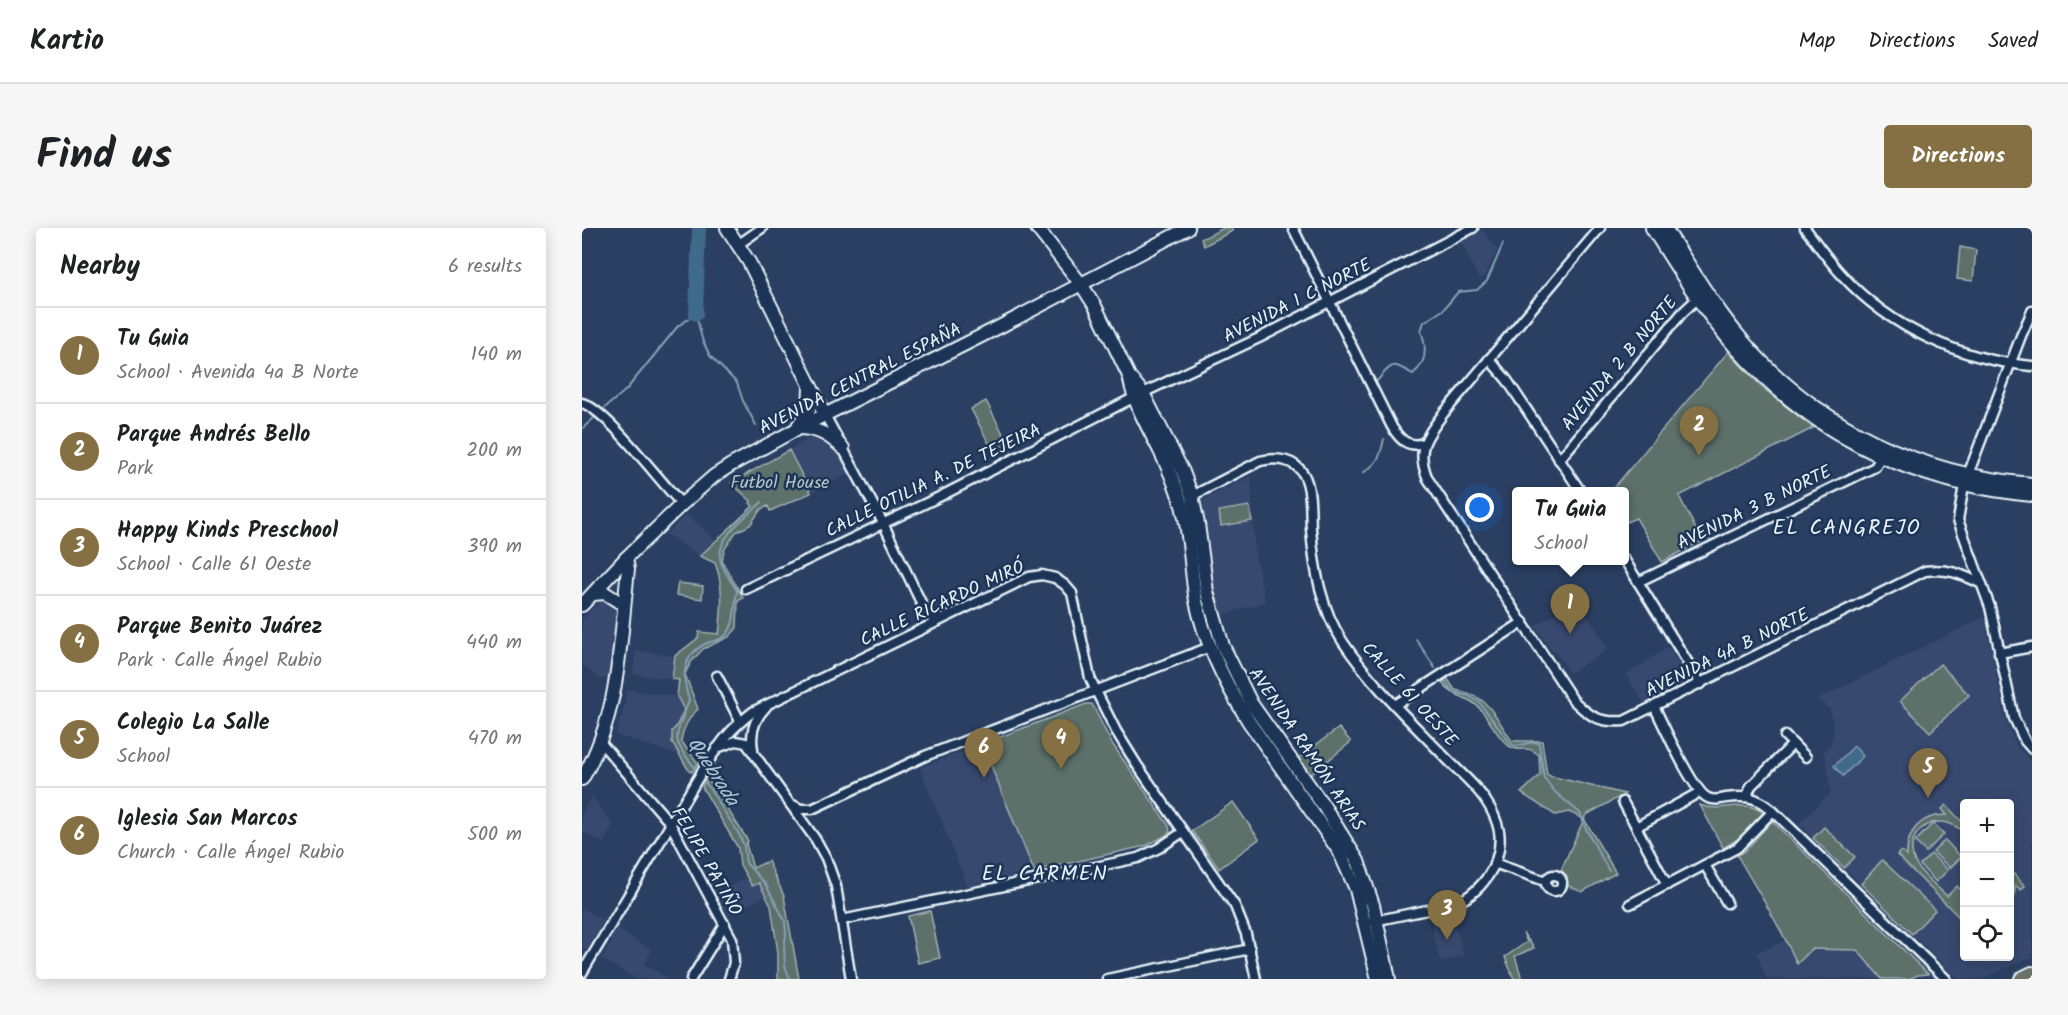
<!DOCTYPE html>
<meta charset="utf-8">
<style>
:root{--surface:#fff;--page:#f6f6f6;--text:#202124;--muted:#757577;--line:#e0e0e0;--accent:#847042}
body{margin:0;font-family:Kalam,sans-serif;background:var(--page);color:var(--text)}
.controls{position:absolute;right:18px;bottom:18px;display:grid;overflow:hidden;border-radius:6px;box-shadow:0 3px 15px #0003}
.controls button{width:54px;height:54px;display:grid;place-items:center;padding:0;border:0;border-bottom:2px solid var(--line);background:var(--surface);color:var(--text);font:30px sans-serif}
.you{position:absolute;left:898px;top:280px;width:21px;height:21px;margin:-15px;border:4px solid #fff;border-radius:50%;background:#1a73e8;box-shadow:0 0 0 9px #1a73e833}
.badge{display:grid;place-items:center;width:39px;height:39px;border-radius:50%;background:var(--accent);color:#fff;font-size:20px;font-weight:700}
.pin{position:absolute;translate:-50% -50px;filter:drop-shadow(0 2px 3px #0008)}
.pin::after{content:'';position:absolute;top:32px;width:21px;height:18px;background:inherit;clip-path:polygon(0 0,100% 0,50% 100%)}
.popup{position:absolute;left:930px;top:259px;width:117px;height:78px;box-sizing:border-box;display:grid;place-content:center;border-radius:6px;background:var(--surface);filter:drop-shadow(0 2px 4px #0005);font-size:20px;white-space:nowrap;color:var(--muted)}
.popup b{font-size:22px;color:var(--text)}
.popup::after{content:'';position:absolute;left:50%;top:100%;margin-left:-12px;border:12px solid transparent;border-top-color:var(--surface)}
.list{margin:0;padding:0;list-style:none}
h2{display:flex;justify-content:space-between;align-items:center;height:78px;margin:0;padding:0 24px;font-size:26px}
h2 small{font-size:20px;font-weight:400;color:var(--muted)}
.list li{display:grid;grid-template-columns:39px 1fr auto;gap:18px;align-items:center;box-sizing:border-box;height:96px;padding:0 24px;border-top:2px solid var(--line)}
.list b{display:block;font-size:22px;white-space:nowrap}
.list p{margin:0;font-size:20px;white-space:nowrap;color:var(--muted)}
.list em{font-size:20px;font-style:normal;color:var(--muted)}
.icon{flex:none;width:33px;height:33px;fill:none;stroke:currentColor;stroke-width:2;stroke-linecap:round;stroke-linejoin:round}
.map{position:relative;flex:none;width:1450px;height:751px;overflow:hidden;border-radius:6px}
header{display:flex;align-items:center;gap:36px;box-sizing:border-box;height:84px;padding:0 30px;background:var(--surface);border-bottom:2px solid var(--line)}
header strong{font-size:28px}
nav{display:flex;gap:33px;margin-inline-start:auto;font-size:21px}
.intro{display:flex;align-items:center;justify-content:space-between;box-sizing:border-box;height:144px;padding:0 36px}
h1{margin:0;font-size:42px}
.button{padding:15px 27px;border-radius:6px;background:var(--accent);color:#fff;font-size:21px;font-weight:700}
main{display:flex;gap:36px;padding:0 36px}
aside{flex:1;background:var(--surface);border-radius:6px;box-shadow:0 3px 15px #0003}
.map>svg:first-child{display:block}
.built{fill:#394a6f;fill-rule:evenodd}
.green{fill:#5d706b;stroke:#a2b0b2;stroke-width:1.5}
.water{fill:#416a89;stroke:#84a0b5;stroke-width:1.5}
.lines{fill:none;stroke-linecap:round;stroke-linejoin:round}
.stream{stroke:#84a0b5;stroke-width:2}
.river{stroke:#416a89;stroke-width:14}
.street-casing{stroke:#e8f1f8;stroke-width:13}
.secondary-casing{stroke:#e8f1f8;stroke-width:16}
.primary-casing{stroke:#e8f1f8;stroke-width:18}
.street{stroke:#1d3557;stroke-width:8}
.secondary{stroke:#1d3557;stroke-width:12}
.primary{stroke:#6a7266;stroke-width:14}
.labels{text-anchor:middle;stroke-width:5;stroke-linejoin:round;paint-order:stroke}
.street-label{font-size:18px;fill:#e8f1f8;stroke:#1d3557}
.park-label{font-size:18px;fill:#b7c4c7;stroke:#1d3557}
.water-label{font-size:20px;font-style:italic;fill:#aec2d1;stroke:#1d3557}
.quarter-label{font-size:21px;letter-spacing:1.5px;fill:#e8f1f8;stroke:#1d3557}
</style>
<header>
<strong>Kartio</strong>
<nav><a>Map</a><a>Directions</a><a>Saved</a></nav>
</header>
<div class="intro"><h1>Find us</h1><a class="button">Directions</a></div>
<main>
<aside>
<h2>Nearby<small>6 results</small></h2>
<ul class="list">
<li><span class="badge">1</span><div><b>Tu Guia</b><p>School · Avenida 4a B Norte</p></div><em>140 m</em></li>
<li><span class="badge">2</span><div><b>Parque Andrés Bello</b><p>Park</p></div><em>200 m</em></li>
<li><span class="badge">3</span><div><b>Happy Kinds Preschool</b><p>School · Calle 61 Oeste</p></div><em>390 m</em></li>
<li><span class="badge">4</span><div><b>Parque Benito Juárez</b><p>Park · Calle Ángel Rubio</p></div><em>440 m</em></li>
<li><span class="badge">5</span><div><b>Colegio La Salle</b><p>School</p></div><em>470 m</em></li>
<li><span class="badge">6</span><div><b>Iglesia San Marcos</b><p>Church · Calle Ángel Rubio</p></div><em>500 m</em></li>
</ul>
</aside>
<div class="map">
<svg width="1450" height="751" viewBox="0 0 1450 751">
<rect width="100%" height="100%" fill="#2a3f62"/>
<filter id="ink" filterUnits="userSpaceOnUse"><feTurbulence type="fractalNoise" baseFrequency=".0167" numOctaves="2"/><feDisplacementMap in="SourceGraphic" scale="12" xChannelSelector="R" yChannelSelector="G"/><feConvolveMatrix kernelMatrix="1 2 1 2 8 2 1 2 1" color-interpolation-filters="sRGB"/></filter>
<g filter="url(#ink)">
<g class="built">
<polygon points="901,2 915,22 903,48 897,51 879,14"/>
<polygon points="230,209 240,209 256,222 267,246 229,265 207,222"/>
<polygon points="669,248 673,325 683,374 637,388 628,348 624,302 617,274"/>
<polygon points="105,286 135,314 118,328 84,306"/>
<polygon points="22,369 32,374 34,379 27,451 19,451 0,436 0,392"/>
<polygon points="995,372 1027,421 988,445 972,422 970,423 953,398"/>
<path d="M1402 389 1425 498 1435 518 1450 535V729L1399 751H1376L1217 596 1249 564 1244 529 1240 525 1248 518 1252 503 1248 482 1236 471ZM1382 576H1428V728H1382Z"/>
<polygon points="1086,419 1108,452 1062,475 1044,447"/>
<polygon points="54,423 93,428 90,451 51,446"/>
<polygon points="45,462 95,468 102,482 94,499 90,503 90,514 99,528 34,507 42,481"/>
<polygon points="400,516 452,643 385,658 338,540"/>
<polygon points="10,568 31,597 21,615 0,603 0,585"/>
<polygon points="164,650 169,660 177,656 183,668 147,687 135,665"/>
<polygon points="0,680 22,693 5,722 0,720"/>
<polygon points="870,688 882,728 858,734 848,691"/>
<polygon points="34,700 70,722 62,736 87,751 54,751 20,731 30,713 28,711"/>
<polygon points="1205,712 1215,736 1230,720 1275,722 1300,751 1185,751 1174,725"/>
</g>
<g class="green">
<polygon points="642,0 650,0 650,3 622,18 619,11"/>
<polygon points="1378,19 1394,22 1391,53 1375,51"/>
<polygon points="1146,124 1181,160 1231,200 1097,268 1120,313 1080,334 1054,290 1042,295 1042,264 1029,263"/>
<polygon points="404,173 427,217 412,225 389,181"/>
<path d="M207 222 229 265 188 283 186 278 179 281 168 297 154 304 142 322 140 333 161 370 156 373 155 400 147 409 121 421 109 434 103 446 116 481C106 490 101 499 99 513L116 535 110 544 107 543 90 514V503L94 499 102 482 95 468 97 452 90 451 93 428 116 410 117 404 137 406C140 381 142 358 133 335L118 328 171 278 168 275 169 273 149 255Z"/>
<polygon points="667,278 670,293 639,298 637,283"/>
<polygon points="96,355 121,358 120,371 94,367"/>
<polygon points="1358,436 1387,467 1348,504 1318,473"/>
<path d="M865 450 873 462C907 467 912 487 930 513H960L965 546 968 548 1043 566 1004 587 1002 591 1034 645 1000 664 984 657C985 651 985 646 979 642L1002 591 987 584 973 587 939 565 958 547 957 527C943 516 943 524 931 520 919 516 907 490 898 481 887 467 872 471 860 455Z"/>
<polygon points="504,476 510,476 529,514 587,598 588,603 583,608 563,618 452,643 400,516"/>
<polygon points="757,500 769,514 728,547 716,530"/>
<polygon points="125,549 166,613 164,616 171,640 186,633 202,668 217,751 196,751 196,725 189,678 177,655 170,658 158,637 156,620 120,559"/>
<polygon points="651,574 677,611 637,641 610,603"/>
<path d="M1118 577C1139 586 1162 569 1181 585L1159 609 1141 620Z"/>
<path d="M1364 577 1382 596V605C1357 579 1319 603 1333 634 1339 647 1355 658 1365 668L1375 658 1378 661 1382 657V694L1315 627 1319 623 1325 628C1324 603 1340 586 1365 587L1360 581Z"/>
<path d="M1190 593 1346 746 1336 747 1327 751H1300L1275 722 1230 721 1215 736C1199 698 1175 663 1155 627L1164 622Z"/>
<polygon points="1351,595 1362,606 1344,624 1333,614"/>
<polygon points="1242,599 1273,629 1262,640 1231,610"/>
<polygon points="1363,612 1379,629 1368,640 1351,624"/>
<polygon points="1349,626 1366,642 1354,654 1338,637"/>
<polygon points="1300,632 1353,682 1330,706 1279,656"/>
<polygon points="1428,642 1443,658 1439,662 1433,657 1433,667 1428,680"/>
<polygon points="348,683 358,730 336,735 326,688"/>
<polygon points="941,705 952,720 933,728 940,751 932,751 923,729 945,714"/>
</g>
<polygon class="water" points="1272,518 1281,528 1261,548 1252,538"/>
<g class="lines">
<g class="stream">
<path d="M795 153C812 132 811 136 831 146 845 135 845 119 839 103L842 94 861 82 876 64 895 62 905 53 921 16"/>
<polyline points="19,183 44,162 96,98 114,86 120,111 128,128 155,155 161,173 174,197"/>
<polyline points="0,201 15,187"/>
<path d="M781 245C797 234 798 229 802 211"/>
<polyline points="834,411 853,440"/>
<polyline points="863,453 871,464 887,468 898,475 928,515 933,518 953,514 957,516 962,550 973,564 998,585 1004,601 1027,643"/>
<path d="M117 545C86 506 93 515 107 472 100 450 99 428 123 416 129 413 139 413 144 407 154 396 152 378 155 363 150 354 139 340 138 330 136 307 166 288 180 274"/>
<polyline points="120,549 157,606 162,618 164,635 184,657 203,693 204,707 202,720 203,738 208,751"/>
</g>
<polyline class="river" points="114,86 117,0"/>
<g class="street-casing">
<g id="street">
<path d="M711 0 810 199C818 212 826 220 842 215"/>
<path d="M1018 0 861 186C844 209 833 222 846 251L991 472C1008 489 1018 495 1042 493L1343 343C1367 340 1379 346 1400 356"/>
<path d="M1223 0C1235 16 1246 32 1260 47 1308 100 1379 132 1450 138"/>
<polyline points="157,16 180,0"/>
<polyline points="1450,83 1439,108 1382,257 1376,292 1408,379 1432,490 1443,513 1450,521"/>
<polyline points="907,131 925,152 999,264"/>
<path d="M0 175C26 183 77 253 100 276"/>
<polyline points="243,187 301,295 344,385 348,389 359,391"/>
<polyline points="977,232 1100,85 1119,67"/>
<path d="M610 268 678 233C694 229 713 231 722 247 730 262 728 285 729 301 732 340 739 381 761 414 790 457 828 493 864 530 877 544 894 557 904 573 910 582 915 593 917 603 922 635 898 667 869 677L782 695"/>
<polyline points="1042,331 1119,456"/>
<polyline points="1056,354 1293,239 1299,229"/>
<polyline points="164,361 359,268 561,165 677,110 891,0"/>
<polyline points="1417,425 1450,419"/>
<polyline points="135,448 158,493"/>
<polyline points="813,477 941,394"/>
<path d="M1072 478C1081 496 1111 564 1126 570 1132 573 1138 571 1144 570 1167 567 1174 569 1191 583L1364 751"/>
<polyline points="1203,508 1224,529"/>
<polyline points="19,515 88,595 150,711 152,735 147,751"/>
<polyline points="135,520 154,513 164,515 234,612 244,630 254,658 269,751"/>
<path d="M171 521C168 505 172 491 184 479"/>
<polyline points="1165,568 1169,558 1211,516"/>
<polyline points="1041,574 1085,657"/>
<polyline points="209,576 219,581 230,581 343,528 628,419"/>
<polyline points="1054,599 1118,564"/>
<polyline points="912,635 963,653"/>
<polyline points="1123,637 1145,675"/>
<circle cx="972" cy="655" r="8"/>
<polyline points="1048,676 1155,620 1191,583"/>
<polyline points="260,692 556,630 577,620 601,604"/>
<path d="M0 745 122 540C139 514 147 502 172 483L447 349 460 347 473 350 483 357 490 365 508 450 514 463 534 503 555 537 653 678 664 706 674 751"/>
<polyline points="109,751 143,696"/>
<polyline points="525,751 668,721"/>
</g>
</g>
<g class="secondary-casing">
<g id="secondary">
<polyline points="145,0 167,34 243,187"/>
<polyline points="455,0 499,56 513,78 547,148 561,165 601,244 610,268 616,296 625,364 641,418 669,475 743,580 776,633 791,677 807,751"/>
<path d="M1070 0C1096 41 1122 84 1154 120 1233 209 1332 256 1450 267"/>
<path d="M1083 0C1108 38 1131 78 1160 112 1233 198 1339 247 1450 256"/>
<path d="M548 152C553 178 566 199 578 223 586 239 593 256 599 274 609 306 608 340 614 373 623 416 644 457 667 494L757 623 774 661 796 751"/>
<polyline points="216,198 227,182 228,159"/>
<path d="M218 200C237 201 247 207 261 220"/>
<polyline points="11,366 23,365 42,377"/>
<polyline points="0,377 44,330 100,276 132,248 149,237 211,203 421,97 606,0"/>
<path d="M0 551C38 487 38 413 46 341L44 330"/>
</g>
</g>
<g class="primary-casing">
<polyline id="primary" points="1440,751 1450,746"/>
</g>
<use href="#street" class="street"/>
<use href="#secondary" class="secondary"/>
<use href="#primary" class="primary"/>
</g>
</g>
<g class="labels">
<g class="street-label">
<text transform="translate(715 72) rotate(-27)" y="6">AVENIDA 1 C NORTE</text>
<text transform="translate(1037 135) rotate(-50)" y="6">AVENIDA 2 B NORTE</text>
<text transform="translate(278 150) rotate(-27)" y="6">AVENIDA CENTRAL ESPAÑA</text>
<text transform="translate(351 252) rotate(-26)" y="6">CALLE OTILIA A. DE TEJEIRA</text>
<text transform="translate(1172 279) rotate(-26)" y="6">AVENIDA 3 B NORTE</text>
<text transform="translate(360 375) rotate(-25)" y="6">CALLE RICARDO MIRÓ</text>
<text transform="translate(1145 424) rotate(-26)" y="6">AVENIDA 4A B NORTE</text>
<text transform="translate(828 466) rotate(48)" y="6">CALLE 61 OESTE</text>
<text transform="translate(725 521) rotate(56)" y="6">AVENIDA RAMÓN ARIAS</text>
<text transform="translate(125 633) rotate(60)" y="6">FELIPE PATIÑO</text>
</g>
<g class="park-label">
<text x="198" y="260">Futbol House</text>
</g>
<g class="water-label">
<text transform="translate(132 543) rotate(57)" y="7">Quebrada</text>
</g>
<g class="quarter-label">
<text x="1265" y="306">EL CANGREJO</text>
<text x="463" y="652">EL CARMEN</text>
</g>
</g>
</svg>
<div class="controls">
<button>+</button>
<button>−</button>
<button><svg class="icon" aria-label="locate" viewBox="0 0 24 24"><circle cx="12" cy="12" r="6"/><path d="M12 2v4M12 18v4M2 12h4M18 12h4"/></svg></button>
</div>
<div class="you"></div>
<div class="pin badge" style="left:988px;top:406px">1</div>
<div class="popup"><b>Tu Guia</b>School</div>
<div class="pin badge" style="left:1117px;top:228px">2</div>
<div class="pin badge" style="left:865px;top:712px">3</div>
<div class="pin badge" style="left:479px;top:541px">4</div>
<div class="pin badge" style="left:1346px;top:570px">5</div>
<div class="pin badge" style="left:402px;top:550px">6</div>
</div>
</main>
